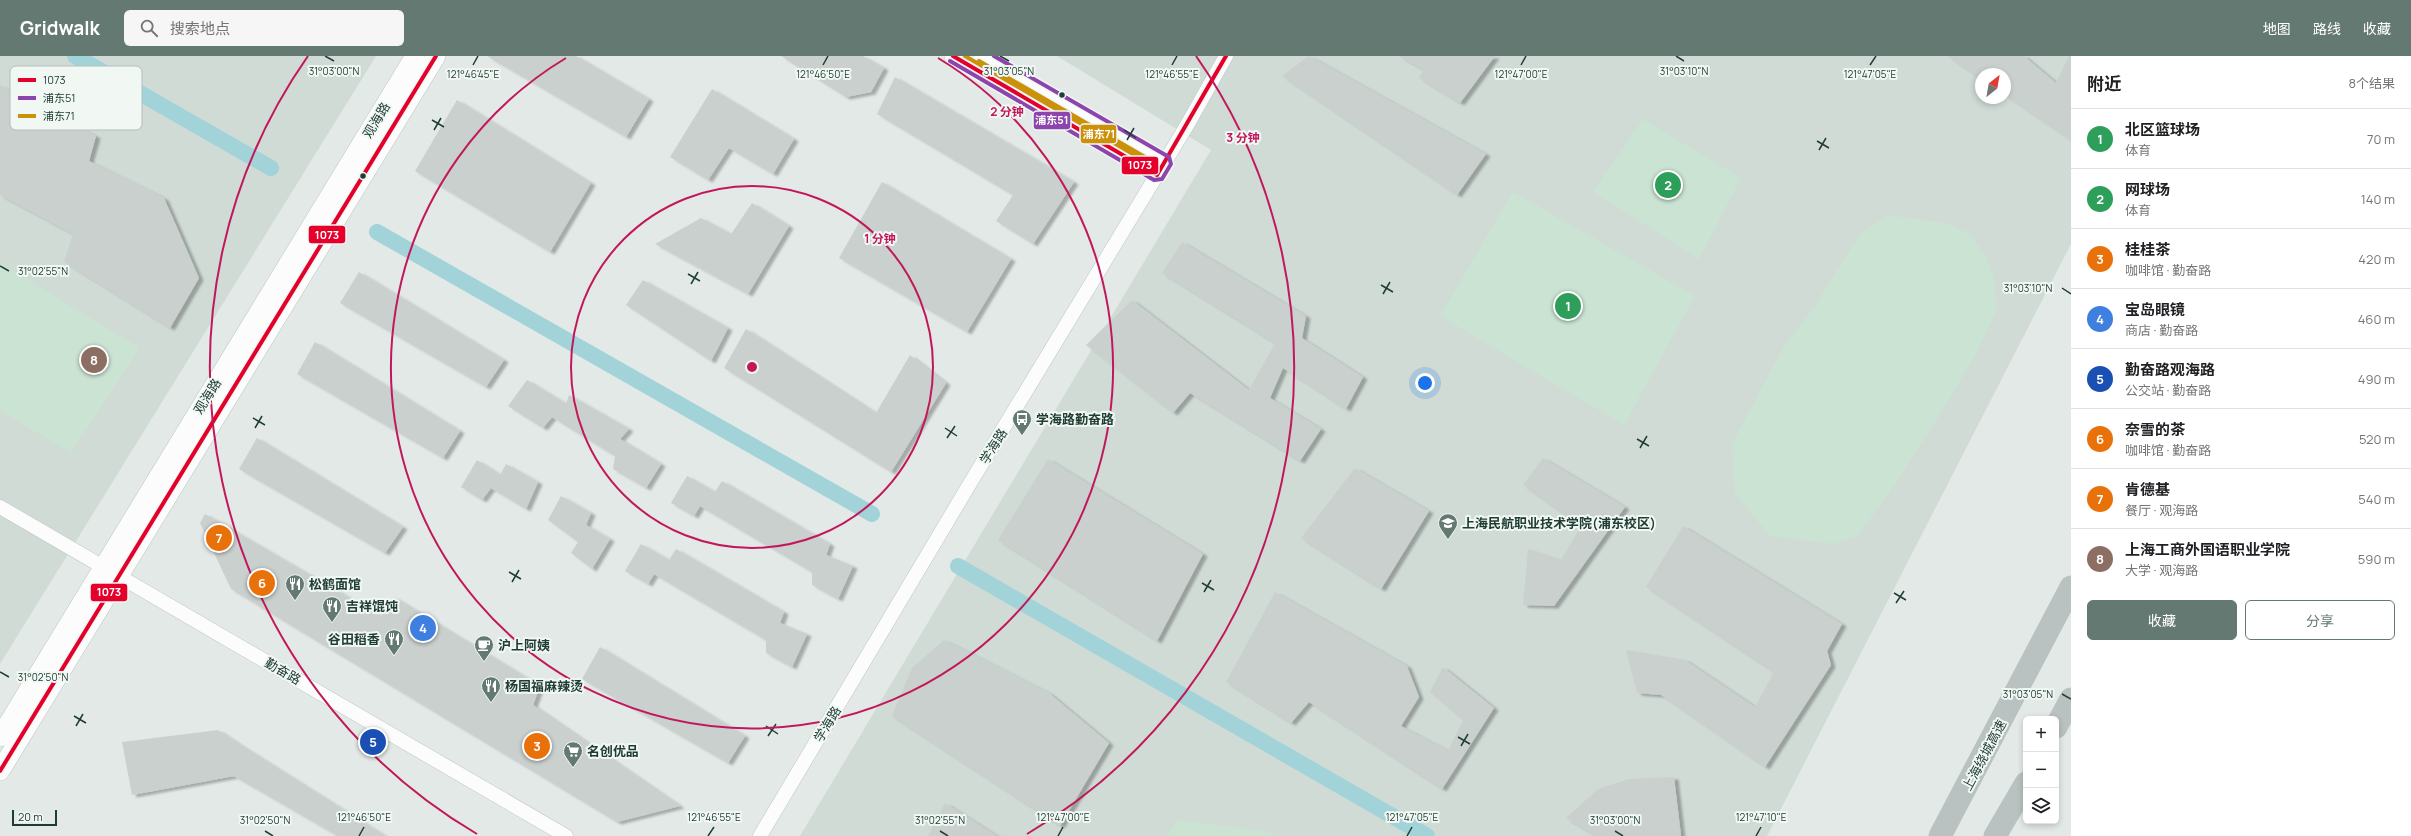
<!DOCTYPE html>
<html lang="zh">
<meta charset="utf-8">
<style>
:root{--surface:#fff;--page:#f6f6f6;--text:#202124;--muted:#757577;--line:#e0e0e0;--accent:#647972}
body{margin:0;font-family:Manrope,"Noto Sans SC",sans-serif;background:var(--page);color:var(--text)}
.controls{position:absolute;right:12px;bottom:12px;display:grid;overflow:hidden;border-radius:6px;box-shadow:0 2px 6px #0003}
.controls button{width:36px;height:36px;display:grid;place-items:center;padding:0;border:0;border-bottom:1px solid var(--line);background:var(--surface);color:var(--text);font:20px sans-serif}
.compass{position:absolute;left:1975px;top:12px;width:36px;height:36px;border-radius:50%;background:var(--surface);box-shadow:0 2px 6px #0003;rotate:31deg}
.scale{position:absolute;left:12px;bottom:10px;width:45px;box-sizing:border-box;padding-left:4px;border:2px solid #203d34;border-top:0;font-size:11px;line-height:14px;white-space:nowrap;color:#203d34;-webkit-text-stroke:3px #f1f8f4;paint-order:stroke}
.you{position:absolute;left:1425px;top:327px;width:14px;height:14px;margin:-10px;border:3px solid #fff;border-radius:50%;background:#1a73e8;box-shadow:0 0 0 6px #1a73e833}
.badge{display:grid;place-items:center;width:26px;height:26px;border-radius:50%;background:var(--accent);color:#fff;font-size:13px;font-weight:700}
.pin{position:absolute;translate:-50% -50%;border:2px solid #fff;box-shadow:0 1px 4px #0006}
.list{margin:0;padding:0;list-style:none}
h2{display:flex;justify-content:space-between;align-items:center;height:52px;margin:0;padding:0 16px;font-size:17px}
h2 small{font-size:13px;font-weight:400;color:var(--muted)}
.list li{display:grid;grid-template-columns:26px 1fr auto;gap:12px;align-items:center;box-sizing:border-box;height:60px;padding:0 16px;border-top:1px solid var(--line)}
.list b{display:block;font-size:15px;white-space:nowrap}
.list p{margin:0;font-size:13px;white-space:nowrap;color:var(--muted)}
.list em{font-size:13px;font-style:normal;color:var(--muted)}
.actions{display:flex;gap:8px;padding:12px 16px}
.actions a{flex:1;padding:9px 0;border:1px solid var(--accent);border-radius:6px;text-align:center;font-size:14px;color:var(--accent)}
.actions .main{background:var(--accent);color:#fff}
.icon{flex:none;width:22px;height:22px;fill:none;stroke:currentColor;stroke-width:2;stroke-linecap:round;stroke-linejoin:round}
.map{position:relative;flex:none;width:2071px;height:780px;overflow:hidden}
header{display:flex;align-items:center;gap:24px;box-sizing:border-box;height:56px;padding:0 20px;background:var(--accent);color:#fff}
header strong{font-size:19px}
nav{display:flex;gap:22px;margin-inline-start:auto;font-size:14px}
.search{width:280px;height:36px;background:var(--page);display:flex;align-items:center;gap:10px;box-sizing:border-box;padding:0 14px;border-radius:6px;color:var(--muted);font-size:15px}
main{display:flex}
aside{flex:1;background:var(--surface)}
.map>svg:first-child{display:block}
.built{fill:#d0dbd6;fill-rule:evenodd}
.green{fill:#cbe3d2}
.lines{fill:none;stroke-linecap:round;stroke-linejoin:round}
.canal{stroke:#a1d3d9;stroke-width:16}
.building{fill:#cad0cd;filter:url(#shadow)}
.minor-casing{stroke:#c0c6c3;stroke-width:15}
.tertiary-casing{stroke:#c0c6c3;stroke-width:18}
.secondary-casing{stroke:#bec7c3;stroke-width:20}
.motorway-casing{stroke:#bbc5c2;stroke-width:23}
.minor{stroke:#fbfcfb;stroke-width:14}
.tertiary{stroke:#fbfcfb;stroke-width:17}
.secondary{stroke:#fbfcfb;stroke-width:19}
.motorway{stroke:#b9c2c0;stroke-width:22}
.bus-1-casing{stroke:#f1f8f4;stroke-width:7}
.bus-2-casing{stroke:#f1f8f4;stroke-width:7}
.bus-3-casing{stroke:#f1f8f4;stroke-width:7}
.bus-1{stroke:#e4002b;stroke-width:4}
.bus-2{stroke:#8e44ad;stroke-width:4}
.bus-3{stroke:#cc910a;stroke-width:4}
.ticks{fill:none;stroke:#203d34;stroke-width:1.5}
.ring{fill:none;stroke:#c2185b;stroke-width:2}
.bus-dot{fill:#203d34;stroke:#f1f8f4;stroke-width:1.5}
.labels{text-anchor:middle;stroke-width:4;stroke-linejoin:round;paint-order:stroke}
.street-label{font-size:13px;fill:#203d34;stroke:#f1f8f4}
.poi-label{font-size:13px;font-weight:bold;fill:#203d34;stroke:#f1f8f4;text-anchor:start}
.key{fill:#f1f8f4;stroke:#b2c0ba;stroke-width:1}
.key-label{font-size:11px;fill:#203d34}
.ticks-label{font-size:10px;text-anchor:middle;fill:#203d34;stroke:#f1f8f4;stroke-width:4;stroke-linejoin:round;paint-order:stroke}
.centre{fill:#c2185b;stroke:#f1f8f4;stroke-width:2}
.ring-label{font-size:12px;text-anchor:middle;font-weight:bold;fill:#c2185b;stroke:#f1f8f4;stroke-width:4;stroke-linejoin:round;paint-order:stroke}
.line-badge{stroke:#f1f8f4;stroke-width:1.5}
.badge-label{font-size:11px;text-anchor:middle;font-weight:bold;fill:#fff}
</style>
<header>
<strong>Gridwalk</strong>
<div class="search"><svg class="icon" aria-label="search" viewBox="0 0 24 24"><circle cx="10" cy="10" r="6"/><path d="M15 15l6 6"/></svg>搜索地点</div>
<nav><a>地图</a><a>路线</a><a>收藏</a></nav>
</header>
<main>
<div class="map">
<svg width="2071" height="780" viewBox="0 0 2071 780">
<defs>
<filter id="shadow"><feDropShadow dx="4.5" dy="2.5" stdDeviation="1" flood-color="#0004"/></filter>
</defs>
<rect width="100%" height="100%" fill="#e3e9e6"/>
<g class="built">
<polygon points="0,0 376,0 0,608"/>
<path d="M1057 0H2071V188L1767 780H800L1211 94ZM1981 18H2005V42H1981Z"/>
</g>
<g class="green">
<polygon points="1643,63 1741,122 1699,203 1593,136"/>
<polygon points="1513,136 1695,240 1624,369 1440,260"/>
<polygon points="1888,159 1945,167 1970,178 1986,201 1994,223 1997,253 1974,302 1942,355 1896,427 1858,480 1834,488 1770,480 1735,437 1732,388 1784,290 1815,250 1860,178"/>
<polygon points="0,207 140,292 71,397 0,355"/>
<polygon points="1177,764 1265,775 1278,780 1167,780"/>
</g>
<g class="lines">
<g class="canal">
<polyline points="75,0 271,112"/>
<polyline points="377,176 872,458"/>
<polyline points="958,510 1427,780"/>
</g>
</g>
<g class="building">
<polygon points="487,0 576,0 649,43 626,81"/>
<polygon points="781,0 863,0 884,12 871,36 846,41"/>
<polygon points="1309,0 1486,98 1457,139 1282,20"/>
<polygon points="1399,0 1495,0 1460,47 1419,22 1424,14"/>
<polygon points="1947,0 2024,0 2056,27 2069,0 2071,0 2071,84 2005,39 2005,18 1981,18 1981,23"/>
<polygon points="895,21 1074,126 1033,188 996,165 1013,139 877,58"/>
<polygon points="0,29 96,80 89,105 164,142 199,222 170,272 64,206 73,178 0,139"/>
<polygon points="712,33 794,83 773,118 729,92 708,124 670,101"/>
<polygon points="457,44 591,127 550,196 415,115"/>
<polygon points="882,126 1011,203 967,276 839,202"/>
<polygon points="752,147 789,170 748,238 655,188 701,162 731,178"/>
<polygon points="1182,186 1306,260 1302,282 1363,321 1346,353 1283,312 1270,342 1321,373 1300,405 1190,337 1173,357 1086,289 1132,244 1249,334 1275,287 1162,217"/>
<polygon points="359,216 504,304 486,331 340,247"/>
<polygon points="643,224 728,272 711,305 626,249"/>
<polygon points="746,273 876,357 910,299 946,327 891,416 724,312"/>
<polygon points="315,286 460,375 443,402 297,318"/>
<polygon points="527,324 566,348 569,339 629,373 620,383 661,408 646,432 613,413 615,400 552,361 543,372 508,350"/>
<polygon points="257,382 403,471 385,497 239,413"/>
<polygon points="1543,402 1625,451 1554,550 1523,549 1528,493 1561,504 1581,470 1523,429"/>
<polygon points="1048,403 1203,498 1157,585 998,484"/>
<polygon points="477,404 500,419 506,408 538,426 526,453 491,432 482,444 461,431"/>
<polygon points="1355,412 1429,455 1381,533 1301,482"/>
<polygon points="687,420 715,436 722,425 830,488 826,499 853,510 838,543 812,529 812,516 700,450 694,460 671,447"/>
<polygon points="561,440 591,457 586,469 610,483 592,513 571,497 578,486 548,464"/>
<polygon points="205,458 381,560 394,541 540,630 533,649 680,750 617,766 231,533 200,467"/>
<polygon points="1683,470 1842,568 1827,595 1831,609 1765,711 1661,639 1637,637 1626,594 1685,604 1755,651 1774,616 1646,531"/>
<polygon points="641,488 669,504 676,493 784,556 780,567 807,578 792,611 766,597 766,584 654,518 648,528 625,515"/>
<polygon points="1275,536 1407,610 1419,641 1401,670 1448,695 1463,664 1430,636 1443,611 1494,652 1442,733 1309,646 1291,667 1226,626"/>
<polygon points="944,584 1049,637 1109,687 1060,770 892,660 912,612"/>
<polygon points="600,591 745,680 728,707 582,623"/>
<polygon points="218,674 239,688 385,780 338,780 234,720 132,739 122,686"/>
<polygon points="1674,721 1681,780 1596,780 1566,762 1598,733 1629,723"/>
<polygon points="945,747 997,780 928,780"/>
</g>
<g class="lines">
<g class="minor-casing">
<g id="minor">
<polyline points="0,451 566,780"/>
<polyline points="760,780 972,424 1186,71 1226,0"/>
</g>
</g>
<g class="tertiary-casing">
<g id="tertiary">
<polyline points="953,0 1157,119"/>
<polyline points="982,0 1165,106"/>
</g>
</g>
<g class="secondary-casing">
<g id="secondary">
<polyline points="0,681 415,0"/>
<polyline points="0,715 436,0"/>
</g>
</g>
<g class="motorway-casing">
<g id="motorway">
<polyline points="2056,671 2071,643"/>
<polyline points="1940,780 2071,531"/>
<polyline points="1995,780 2026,727"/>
</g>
</g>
<use href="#minor" class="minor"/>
<use href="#tertiary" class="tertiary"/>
<use href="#secondary" class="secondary"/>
<use href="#motorway" class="motorway"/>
<g class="bus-1-casing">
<g id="bus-1">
<polyline points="953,0 1157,119 1226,0"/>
<polyline points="0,715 436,0"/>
</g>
</g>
<g class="bus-2-casing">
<polyline id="bus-2" points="950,5 1154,124 1162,123 1171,108 1169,101 994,0"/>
</g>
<g class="bus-3-casing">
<polyline id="bus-3" points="965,0 1155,111 1157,108 979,5"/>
</g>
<use href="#bus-1" class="bus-1"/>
<use href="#bus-2" class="bus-2"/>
<use href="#bus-3" class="bus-3"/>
</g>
<path class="ticks" d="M325 0 334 5M1000 0 1009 5M1676 0 1684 5M473 9 478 0M823 9 828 0M1172 9 1177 0M1521 9 1526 0M1870 9 1876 0M432 64 444 71M434 74 441 62M1124 74 1136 82M1127 84 1134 72M1817 85 1829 92M1819 94 1826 82M0 210 9 215M688 218 700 225M691 228 698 216M1381 229 1393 236M2062 232 2071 238M1383 238 1390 226M253 362 265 369M255 372 262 360M945 372 957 380M947 382 955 370M1637 383 1649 390M1640 392 1647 380M509 516 521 523M512 526 519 514M1202 527 1214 534M1204 536 1211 524M1894 537 1906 544M1896 547 1904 535M0 616 9 621M2062 638 2071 643M74 660 86 667M76 670 83 658M766 670 778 678M768 680 776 668M1458 681 1470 688M1461 690 1468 678M265 775 273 780M940 775 948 780M1615 775 1623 780M359 780 364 771M708 780 714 771M1058 780 1063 771M1407 780 1412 771M1756 780 1761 771"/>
<g class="ring">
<circle cx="752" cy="311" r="181"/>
<path d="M938 2A361 361 0 1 1 566 2"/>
<path d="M477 778A542 542 0 0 1 308 0M1196 0A542 542 0 0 1 1027 778"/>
</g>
<defs>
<g id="bus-pin" transform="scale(1)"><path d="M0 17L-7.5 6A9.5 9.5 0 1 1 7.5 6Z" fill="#647972" stroke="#f1f8f4"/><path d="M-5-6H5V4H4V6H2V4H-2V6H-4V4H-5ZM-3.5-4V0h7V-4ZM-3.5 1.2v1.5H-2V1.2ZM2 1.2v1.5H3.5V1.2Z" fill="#fff"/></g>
<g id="university-pin" transform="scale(1)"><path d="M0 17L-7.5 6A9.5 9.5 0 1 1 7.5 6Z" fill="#647972" stroke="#f1f8f4"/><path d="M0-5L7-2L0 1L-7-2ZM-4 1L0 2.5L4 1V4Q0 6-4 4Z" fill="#fff"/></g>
<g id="restaurant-pin" transform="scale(1)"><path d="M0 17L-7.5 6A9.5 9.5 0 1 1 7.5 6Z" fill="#647972" stroke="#f1f8f4"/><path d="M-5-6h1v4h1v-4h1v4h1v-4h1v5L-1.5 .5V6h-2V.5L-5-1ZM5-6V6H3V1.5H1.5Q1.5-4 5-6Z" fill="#fff"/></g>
<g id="cafe-pin" transform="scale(1)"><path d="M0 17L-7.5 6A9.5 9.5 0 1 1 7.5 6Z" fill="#647972" stroke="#f1f8f4"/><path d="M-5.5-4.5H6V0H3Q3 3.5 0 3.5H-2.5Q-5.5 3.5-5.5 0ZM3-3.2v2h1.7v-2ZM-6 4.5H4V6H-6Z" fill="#fff"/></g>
<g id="supermarket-pin" transform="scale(1)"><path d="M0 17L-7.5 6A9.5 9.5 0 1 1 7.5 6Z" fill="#647972" stroke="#f1f8f4"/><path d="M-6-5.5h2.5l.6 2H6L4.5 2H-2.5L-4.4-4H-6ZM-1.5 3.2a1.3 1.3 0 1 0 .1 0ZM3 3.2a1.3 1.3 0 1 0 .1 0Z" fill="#fff"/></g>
</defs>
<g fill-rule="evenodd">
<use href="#bus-pin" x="1022" y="363"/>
<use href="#university-pin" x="1448" y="467"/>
<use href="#restaurant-pin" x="295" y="528"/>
<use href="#restaurant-pin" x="332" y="550"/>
<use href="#restaurant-pin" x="394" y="583"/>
<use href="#cafe-pin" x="484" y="589"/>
<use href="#restaurant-pin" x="491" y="630"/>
<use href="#supermarket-pin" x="573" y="695"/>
</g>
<g class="bus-dot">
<circle cx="1062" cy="39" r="3.5"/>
<circle cx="363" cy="120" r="3.5"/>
</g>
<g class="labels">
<g class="street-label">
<text transform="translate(376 64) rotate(-59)" y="5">观海路</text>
<text transform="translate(207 340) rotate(-58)" y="5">观海路</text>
<text transform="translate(993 390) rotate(-58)" y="5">学海路</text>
<text transform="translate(283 615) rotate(30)" y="5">勤奋路</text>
<text transform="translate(827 668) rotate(-59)" y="5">学海路</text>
<text transform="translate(1984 699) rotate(-62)" y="5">上海绕城高速</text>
</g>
<g class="poi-label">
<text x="1036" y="368">学海路勤奋路</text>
<text x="1462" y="472">上海民航职业技术学院(浦东校区)</text>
<text x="309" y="533">松鹤面馆</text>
<text x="346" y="555">吉祥馄饨</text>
<text x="380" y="588" text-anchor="end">谷田稻香</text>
<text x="498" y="594">沪上阿姨</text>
<text x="505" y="635">杨国福麻辣烫</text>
<text x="587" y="700">名创优品</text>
</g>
</g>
<rect x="10" y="10" width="132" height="64" rx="6" class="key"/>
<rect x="18" y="22" width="18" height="4" fill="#e4002b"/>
<rect x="18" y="40" width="18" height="4" fill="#8e44ad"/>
<rect x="18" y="58" width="18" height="4" fill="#cc910a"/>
<g class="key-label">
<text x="43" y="28">1073</text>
<text x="43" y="46">浦东51</text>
<text x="43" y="64">浦东71</text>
</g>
<g class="ticks-label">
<text x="334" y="19">31°03'00"N</text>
<text x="1684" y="19">31°03'10"N</text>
<text x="1009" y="19">31°03'05"N</text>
<text x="473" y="22">121°46'45"E</text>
<text x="823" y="22">121°46'50"E</text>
<text x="1172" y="22">121°46'55"E</text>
<text x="1521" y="22">121°47'00"E</text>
<text x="1870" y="22">121°47'05"E</text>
<text x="43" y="219">31°02'55"N</text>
<text x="2028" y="236">31°03'10"N</text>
<text x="43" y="625">31°02'50"N</text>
<text x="2028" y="642">31°03'05"N</text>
<text x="364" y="765">121°46'50"E</text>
<text x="714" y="765">121°46'55"E</text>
<text x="1063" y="765">121°47'00"E</text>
<text x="1412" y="765">121°47'05"E</text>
<text x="1761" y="765">121°47'10"E</text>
<text x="265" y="768">31°02'50"N</text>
<text x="940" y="768">31°02'55"N</text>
<text x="1615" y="768">31°03'00"N</text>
</g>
<circle cx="752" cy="311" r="6" class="centre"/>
<g class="ring-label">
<text x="1007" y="60">2 分钟</text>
<text x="1243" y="86">3 分钟</text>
<text x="880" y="187">1 分钟</text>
</g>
<g class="line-badge">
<rect x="1033" y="55" width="38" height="19" rx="4" fill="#8e44ad"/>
<rect x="1080" y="68" width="37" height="20" rx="4" fill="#cc910a"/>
<rect x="1121" y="100" width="38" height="19" rx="4" fill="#e4002b"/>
<rect x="308" y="169" width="38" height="19" rx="4" fill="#e4002b"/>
<rect x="90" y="527" width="38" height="19" rx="4" fill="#e4002b"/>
</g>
<g class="badge-label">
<text x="1052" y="68">浦东51</text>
<text x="1099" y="82">浦东71</text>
<text x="1140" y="113">1073</text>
<text x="327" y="183">1073</text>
<text x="109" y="540">1073</text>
</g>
</svg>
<div class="controls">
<button>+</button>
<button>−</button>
<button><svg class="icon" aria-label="layers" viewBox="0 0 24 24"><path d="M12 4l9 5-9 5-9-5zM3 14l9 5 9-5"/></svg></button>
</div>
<svg class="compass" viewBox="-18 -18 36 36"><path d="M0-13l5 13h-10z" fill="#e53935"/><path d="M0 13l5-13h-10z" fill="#757577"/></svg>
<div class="scale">20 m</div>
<div class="you"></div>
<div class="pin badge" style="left:1568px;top:250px;background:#2e9e5b">1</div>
<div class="pin badge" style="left:1668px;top:129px;background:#2e9e5b">2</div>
<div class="pin badge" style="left:537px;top:690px;background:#e8710a">3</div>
<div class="pin badge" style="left:423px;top:572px;background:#3f7fe0">4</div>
<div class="pin badge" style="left:373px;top:686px;background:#1a4fb4">5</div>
<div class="pin badge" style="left:262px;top:527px;background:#e8710a">6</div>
<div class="pin badge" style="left:219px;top:482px;background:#e8710a">7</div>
<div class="pin badge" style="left:94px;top:304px;background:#8d6e63">8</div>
</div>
<aside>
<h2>附近<small>8个结果</small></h2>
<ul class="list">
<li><span class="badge" style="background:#2e9e5b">1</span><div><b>北区篮球场</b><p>体育</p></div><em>70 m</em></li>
<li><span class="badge" style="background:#2e9e5b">2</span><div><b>网球场</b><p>体育</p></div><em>140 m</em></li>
<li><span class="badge" style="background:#e8710a">3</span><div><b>桂桂茶</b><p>咖啡馆 · 勤奋路</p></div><em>420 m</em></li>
<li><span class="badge" style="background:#3f7fe0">4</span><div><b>宝岛眼镜</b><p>商店 · 勤奋路</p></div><em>460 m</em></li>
<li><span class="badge" style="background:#1a4fb4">5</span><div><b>勤奋路观海路</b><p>公交站 · 勤奋路</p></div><em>490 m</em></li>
<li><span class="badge" style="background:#e8710a">6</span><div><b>奈雪的茶</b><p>咖啡馆 · 勤奋路</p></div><em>520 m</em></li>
<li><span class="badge" style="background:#e8710a">7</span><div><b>肯德基</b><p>餐厅 · 观海路</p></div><em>540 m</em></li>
<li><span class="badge" style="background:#8d6e63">8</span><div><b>上海工商外国语职业学院</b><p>大学 · 观海路</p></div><em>590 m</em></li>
</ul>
<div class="actions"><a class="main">收藏</a><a>分享</a></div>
</aside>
</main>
